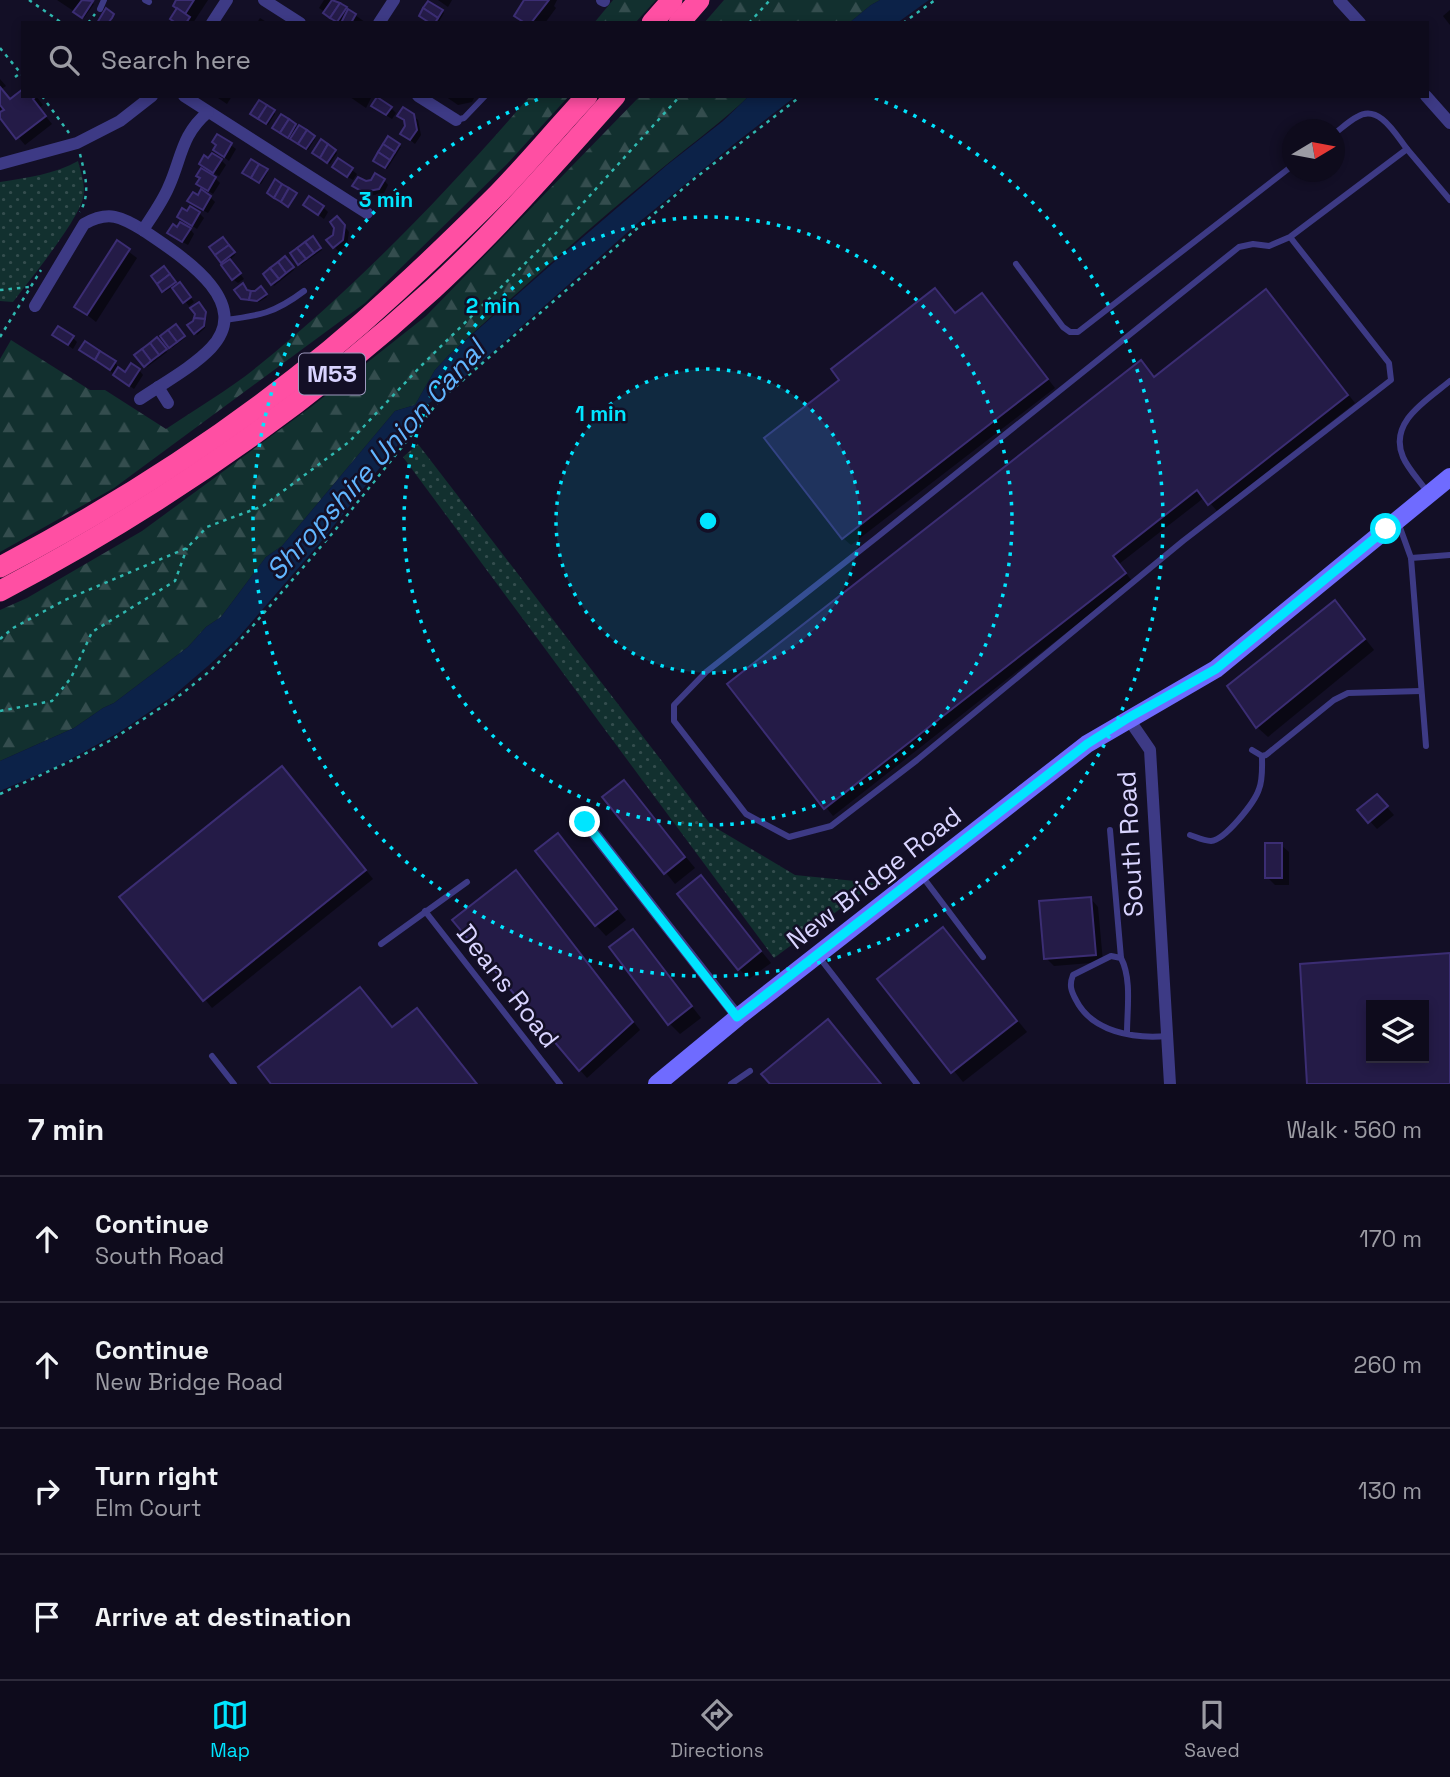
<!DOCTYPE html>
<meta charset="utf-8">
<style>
:root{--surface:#0e0b1c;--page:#1c1929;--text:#f1f3f6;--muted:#9b9ba3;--line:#2e2b3b;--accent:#00e5ff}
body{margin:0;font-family:"Space Grotesk",sans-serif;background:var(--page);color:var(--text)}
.controls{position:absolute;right:21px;bottom:21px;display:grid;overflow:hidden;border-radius:0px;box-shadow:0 4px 10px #0003}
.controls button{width:63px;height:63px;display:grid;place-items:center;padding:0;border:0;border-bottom:2px solid var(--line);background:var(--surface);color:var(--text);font:35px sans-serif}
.compass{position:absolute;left:1282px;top:119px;width:63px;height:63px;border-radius:50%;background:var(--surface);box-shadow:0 4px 10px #0003;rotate:80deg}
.stop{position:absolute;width:21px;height:21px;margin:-16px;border:5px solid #00e5ff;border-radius:50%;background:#fff}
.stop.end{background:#00e5ff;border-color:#fff;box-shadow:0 2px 7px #0008}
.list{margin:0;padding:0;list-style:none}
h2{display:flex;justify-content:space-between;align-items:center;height:91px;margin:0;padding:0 28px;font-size:30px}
h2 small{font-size:23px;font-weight:400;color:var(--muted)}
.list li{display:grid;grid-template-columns:46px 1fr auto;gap:21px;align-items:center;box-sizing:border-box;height:126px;padding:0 28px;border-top:2px solid var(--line)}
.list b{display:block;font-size:26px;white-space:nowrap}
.list p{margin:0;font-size:23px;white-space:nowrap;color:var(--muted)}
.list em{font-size:23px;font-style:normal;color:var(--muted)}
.icon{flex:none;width:38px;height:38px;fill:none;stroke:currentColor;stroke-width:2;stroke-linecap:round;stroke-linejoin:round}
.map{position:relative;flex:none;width:1450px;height:1084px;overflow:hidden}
.search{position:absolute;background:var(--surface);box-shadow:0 4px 10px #0003;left:21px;right:21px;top:21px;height:77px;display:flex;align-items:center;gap:18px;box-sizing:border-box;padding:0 24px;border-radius:0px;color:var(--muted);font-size:26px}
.sheet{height:595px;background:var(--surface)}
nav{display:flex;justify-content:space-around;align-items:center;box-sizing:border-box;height:98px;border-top:2px solid var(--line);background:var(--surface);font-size:19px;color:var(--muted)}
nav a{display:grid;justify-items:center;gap:4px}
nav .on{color:var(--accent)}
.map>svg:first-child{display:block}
.grass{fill:url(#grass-dots)}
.forest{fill:url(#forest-firs)}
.water{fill:#0c2248}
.shadow{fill:#0007;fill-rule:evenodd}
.building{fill:#241b47;stroke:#3b2d73;stroke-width:2;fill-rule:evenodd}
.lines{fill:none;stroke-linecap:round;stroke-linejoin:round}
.path{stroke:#2fb8b0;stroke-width:2.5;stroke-dasharray:3.5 5;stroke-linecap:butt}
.lane{stroke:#3d3a85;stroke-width:6}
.street{stroke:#3d3a85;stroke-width:12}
.secondary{stroke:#6f6bff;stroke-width:18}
.highway{stroke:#ff4fa3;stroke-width:21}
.route{stroke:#00e5ff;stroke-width:9}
.ring{fill:none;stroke:#00e5ff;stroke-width:3.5;stroke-dasharray:3.5 7}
.labels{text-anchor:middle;stroke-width:5;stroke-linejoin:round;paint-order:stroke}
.shield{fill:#130f26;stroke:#9e99be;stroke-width:2}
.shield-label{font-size:24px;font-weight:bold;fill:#d9d4ff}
.street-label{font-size:26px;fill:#d9d4ff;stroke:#130f26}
.water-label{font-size:28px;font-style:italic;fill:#62b6ff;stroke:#130f26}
.centre{fill:#00e5ff;stroke:#130f26;stroke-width:3.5}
.ring-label{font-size:21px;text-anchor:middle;font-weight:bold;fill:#00e5ff;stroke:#130f26;stroke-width:5;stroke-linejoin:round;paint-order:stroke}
</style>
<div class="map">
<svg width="1450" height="1084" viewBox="0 0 1450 1084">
<defs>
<pattern id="grass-dots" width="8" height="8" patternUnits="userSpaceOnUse" patternTransform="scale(1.75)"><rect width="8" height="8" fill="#12302f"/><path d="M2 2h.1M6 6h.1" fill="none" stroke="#344d4e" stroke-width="1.8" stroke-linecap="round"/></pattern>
<pattern id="forest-firs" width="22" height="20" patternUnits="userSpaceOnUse" patternTransform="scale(1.75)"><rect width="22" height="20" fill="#12302f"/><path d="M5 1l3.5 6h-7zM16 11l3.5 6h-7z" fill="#344d4e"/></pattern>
</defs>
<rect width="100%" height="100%" fill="#130f26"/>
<g class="grass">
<path d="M78 161C81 173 86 185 83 198 78 221 29 281 13 302L0 301V182C26 178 55 174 78 161Z"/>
<polygon points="418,444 711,825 795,875 875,883 774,958 403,457"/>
</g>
<g class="forest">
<polygon points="613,0 656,0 635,23 594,23"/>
<polygon points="724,0 880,0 871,5 849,23 704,23"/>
<path d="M530 96H569L507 164 365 303 114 488 0 552V359L11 340 90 390H105L166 429C197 408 230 389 258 366 358 285 446 193 530 96Z"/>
<path d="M640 96H749C723 121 694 142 666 165 592 225 520 290 449 355L435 370 415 405 395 411 282 546 266 557 221 617 206 627 188 647 114 703 103 708 74 728 0 761V610L27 598 142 531 311 407 426 316Z"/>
</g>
<g class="water">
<polygon points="880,0 929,0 897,23 849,23 871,5"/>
<path d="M749 96H796L734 144 638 223 444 395C428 401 419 410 413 426L320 543 236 640 208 666 173 696 118 733 58 766 0 791V761L74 728 103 708 114 703 188 647 206 627 221 617 266 557 282 546 395 411 415 405 435 370 449 355 561 256 667 165 723 121Z"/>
</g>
<g class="shadow">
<polygon points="57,0 88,0 94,4 84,18"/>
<polygon points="178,0 208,0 193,23 176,23"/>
<polygon points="324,0 333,0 365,22 343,23 341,20 339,22 319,8"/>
<polygon points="438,0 452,0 448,7"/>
<polygon points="526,0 557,0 554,6 556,8 545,23 523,23 516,16"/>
<polygon points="1450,10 1450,25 1443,16"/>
<polygon points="442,11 444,13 438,23 432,23"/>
<polygon points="260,18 268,23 257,23"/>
<polygon points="0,79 6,86 1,89 11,100 23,96 36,96 43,105 39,108 52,124 25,145 0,115 6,110 4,107 0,110"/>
<polygon points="215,96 232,96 227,104"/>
<polygon points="372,96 366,108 350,97 350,96"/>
<polygon points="445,96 475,96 472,102 458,105"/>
<polygon points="391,108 396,113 392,119 378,110"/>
<polygon points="274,112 275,114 268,125 254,115"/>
<polygon points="412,115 418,120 421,135 415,144 403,134 407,126 399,116"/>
<polygon points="281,117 315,139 308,150 276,130"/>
<polygon points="218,136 236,149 229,161 215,150"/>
<polygon points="389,139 401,147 387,169 377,162"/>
<polygon points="335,151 337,153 330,164 316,155"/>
<polygon points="209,160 221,160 226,165 219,176 206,168"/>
<polygon points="339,160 357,174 353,180 339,172"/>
<polygon points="267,170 268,172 261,184 246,174"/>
<polygon points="215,178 220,183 213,194 198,184"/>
<polygon points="384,180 388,185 384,193 369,196 354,186"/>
<polygon points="198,197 210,197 215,202 208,213 194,205"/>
<polygon points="305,205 323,207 328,212 324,219"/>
<polygon points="199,213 204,218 197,229 179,217"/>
<polygon points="342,223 349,232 347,245 339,252 328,240 335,236"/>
<polygon points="190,229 194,234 188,245 174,237"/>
<polygon points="222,239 235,255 225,264 222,262"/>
<polygon points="313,239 322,250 301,265 292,254"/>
<polygon points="117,243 137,258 96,322 76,306"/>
<polygon points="285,259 294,270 274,286 265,274"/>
<polygon points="166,270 178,286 184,289 194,302 189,306 173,287 165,292 164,290"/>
<polygon points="241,275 244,279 238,283 234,280"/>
<polygon points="237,290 263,290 267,297 259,302 245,300"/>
<polygon points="935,290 956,315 989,303 1055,388 851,545 843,538 842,381"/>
<polygon points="1273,299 1355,403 1217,511 1205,497 1119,564 1132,581 833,816 729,685 1148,370 1155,378"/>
<polygon points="199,304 207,315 205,328 197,335 190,326 195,322"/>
<polygon points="175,326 185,338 172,348 162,336"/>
<polygon points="54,335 73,338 77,342 73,349"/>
<polygon points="157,340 167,352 147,367 137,355"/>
<polygon points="82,350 114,362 119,367 118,369 126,374 139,370 143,375 134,389"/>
<polygon points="1345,613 1374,650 1268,737 1257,727"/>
<polygon points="290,776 373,879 212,1008 122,897"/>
<polygon points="624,782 695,868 675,884 605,797"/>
<polygon points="1384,804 1394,815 1377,829 1360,810"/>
<polygon points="558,835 626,920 606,936 596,925"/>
<polygon points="1281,845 1289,852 1289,885 1275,885 1267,877"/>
<polygon points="516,872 640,1030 587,1078 580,1070"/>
<polygon points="701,877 771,963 749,979 739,969"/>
<polygon points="1091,899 1098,907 1103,962 1054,966 1046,958"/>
<polygon points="943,929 1027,1032 963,1082 880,979"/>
<polygon points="633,931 701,1018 680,1034 669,1023"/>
<path d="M1450 955V1084H1309L1302 966ZM1371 1005H1424V1058H1371Z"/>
</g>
<g class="building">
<polygon points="82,0 93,1 82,18 73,12"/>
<polygon points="176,0 194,0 185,14 173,6"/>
<polygon points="332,0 340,3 330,18 323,13"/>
<polygon points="524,0 549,0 531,23 525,23 514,16"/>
<polygon points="428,1 443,10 438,18 423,8"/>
<polygon points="340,3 347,7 337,22 330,18"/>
<polygon points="106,8 114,14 112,18 108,23 97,23"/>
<polygon points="177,8 190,17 186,23 176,23 170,19"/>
<polygon points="423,8 438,18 435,23 430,23 419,16"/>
<polygon points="348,9 356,14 351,23 341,23"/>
<polygon points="0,87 10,99 23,89 23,96 36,96 33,99 46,116 16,139 0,118 0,112 4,110 0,105"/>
<polygon points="377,97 392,107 386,115 371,106"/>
<polygon points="259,100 267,105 258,119 250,114"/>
<polygon points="267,105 275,110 266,124 258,119"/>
<polygon points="403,107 414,114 417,130 410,140 400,134 405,126 404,120 397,116"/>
<polygon points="281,114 289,119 280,133 272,128"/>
<polygon points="289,119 296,124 288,138 280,133"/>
<polygon points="299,125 307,130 298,144 290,139"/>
<polygon points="307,130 315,136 306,149 298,144"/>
<polygon points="217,134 232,143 224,157 213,150 216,145 212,142"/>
<polygon points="388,136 400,144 395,152 383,144"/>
<polygon points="321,139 328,144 320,158 312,153"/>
<polygon points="328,144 336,150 327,163 320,158"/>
<polygon points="383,144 395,152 390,160 378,152"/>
<polygon points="378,152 390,160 385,168 373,161"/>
<polygon points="212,153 222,159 213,173 199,164 204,155 208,158"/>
<polygon points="338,158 353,168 347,177 332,167"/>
<polygon points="251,159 259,164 251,178 242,173"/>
<polygon points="259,164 268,169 259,183 251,178"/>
<polygon points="201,168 216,177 208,191 196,184 200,178 196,176"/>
<polygon points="375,173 385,179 379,189 363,192 352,186 358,177 366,181 371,180"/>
<polygon points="275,179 282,184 274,198 267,193"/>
<polygon points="282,184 289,188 281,202 274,198"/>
<polygon points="289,188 297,193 288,207 281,202"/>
<polygon points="201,189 211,196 203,210 187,201 193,192 198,195"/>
<polygon points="309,196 324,206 318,215 303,205"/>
<polygon points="190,206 200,212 192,226 177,217 182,208 187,211"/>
<polygon points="337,216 345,225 343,240 333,248 326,240 333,235 334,228 330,222"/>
<polygon points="180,222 191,228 182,242 167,233 173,224 177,227"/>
<polygon points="313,236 321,248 314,253 305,242"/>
<polygon points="223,237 229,245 215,255 209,247"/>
<polygon points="117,240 130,249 87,315 74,307"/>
<polygon points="305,242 314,253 306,259 297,248"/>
<polygon points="229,245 235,252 221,263 215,255"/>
<polygon points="297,248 306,259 298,265 290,253"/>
<polygon points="285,256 294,267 286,273 278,262"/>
<polygon points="230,259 241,273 232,280 221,265"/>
<polygon points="278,262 286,273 279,279 270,268"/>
<polygon points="164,266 170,274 157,284 151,276"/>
<polygon points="270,268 279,279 271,285 263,274"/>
<polygon points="170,274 176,282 162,292 157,284"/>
<polygon points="180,282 191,297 183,303 172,288"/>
<polygon points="243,283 247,290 251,291 249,300 241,299 234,290"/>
<polygon points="261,286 267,294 257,301 249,300 251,291 255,291"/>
<polygon points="935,288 955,313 982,293 1048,379 842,539 764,438 839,380 831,369"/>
<polygon points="1266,289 1348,395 1208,505 1197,490 1113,556 1126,573 824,809 727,684 1141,360 1154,377"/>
<polygon points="199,302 206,312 205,319 194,318 195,314 190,308"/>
<polygon points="194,318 205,319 204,326 194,334 187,325 193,321"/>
<polygon points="176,324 185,336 177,342 168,330"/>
<polygon points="58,326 74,336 68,345 52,335"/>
<polygon points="168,330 177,342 169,348 160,336"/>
<polygon points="157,337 167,349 159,355 150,343"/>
<polygon points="85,341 100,351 95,360 79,350"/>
<polygon points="150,343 159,355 151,361 142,349"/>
<polygon points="142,349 151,361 144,367 134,355"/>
<polygon points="100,351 116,361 110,370 95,360"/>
<polygon points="131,363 140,369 129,386 113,375 118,367 125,372"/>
<polygon points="1335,600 1365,639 1256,728 1227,686"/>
<polygon points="282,766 366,870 203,1001 119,897"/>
<polygon points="624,780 685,857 664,874 602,797"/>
<polygon points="1377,794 1388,806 1368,823 1357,810"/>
<polygon points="558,833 617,909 595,926 535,851"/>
<rect x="1265" y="843" width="17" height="35"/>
<polygon points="516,870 633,1022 579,1071 452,920"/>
<polygon points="701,875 761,951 738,970 677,894"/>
<polygon points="1091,897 1096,955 1044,959 1039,901"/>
<polygon points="943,927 1017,1021 951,1073 877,979"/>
<polygon points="633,929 692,1006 668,1025 609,947"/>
<path d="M1450 953V1084H1307L1300 964ZM1371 1005H1424V1058H1371Z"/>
<polygon points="360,987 392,1027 417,1008 477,1084 271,1084 258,1067"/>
<polygon points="828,1019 881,1084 770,1084 761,1074"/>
</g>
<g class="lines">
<g class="path">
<polyline points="29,0 62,23"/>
<polyline points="88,23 95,14"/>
<polyline points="749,23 770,0"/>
<polyline points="903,23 935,0"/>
<polyline points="0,48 23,76"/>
<polyline points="15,77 23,71"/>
<polyline points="42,96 69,133"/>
<path d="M80 154C85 175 91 193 80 212"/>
<polyline points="0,290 29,287"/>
<polyline points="0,337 41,270"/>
<polyline points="0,639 13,628 65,600 187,548 207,527 263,506 349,442 422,365 556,233 680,96"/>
<polyline points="0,711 52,701 71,678 92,632 175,581 187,548"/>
<polyline points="0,794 75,759 113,739 183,693 211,670 245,635 336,529 439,401 694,179 801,96"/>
</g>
<g class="lane">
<polyline points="145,0 149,2"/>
<polyline points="100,9 104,0"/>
<polyline points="456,120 464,118 485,96"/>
<path d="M1334 134C1342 128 1349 121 1357 117 1379 103 1396 135 1407 149"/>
<polyline points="1290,237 1389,363 1391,380 1183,541 917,760 831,826 789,837 746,814 674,721 674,705 706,672 876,538 1239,247 1253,244 1269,246 1290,237 1407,149 1450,200"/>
<polyline points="1016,264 1063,327 1070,332 1078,332 1292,166"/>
<path d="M224 320C259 316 275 313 304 291"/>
<path d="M1428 493C1420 481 1408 469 1403 457 1388 422 1427 400 1450 381"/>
<polyline points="1398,522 1411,558 1426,746"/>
<polyline points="1411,558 1450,555"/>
<polyline points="1252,750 1262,756 1266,755 1334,700 1348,693 1421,691"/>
<polyline points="1110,830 1121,958"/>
<path d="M1190 835C1196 837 1204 841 1211 841 1225 840 1255 802 1259 789 1263 779 1262 768 1262 756"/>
<polyline points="922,876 983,957"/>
<polyline points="425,911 560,1084"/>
<polyline points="381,944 467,882"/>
<polyline points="819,957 917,1084"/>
<path d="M1127 1033C1127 1010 1132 979 1121 958L1111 956 1073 975C1069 985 1071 991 1076 1000 1092 1032 1134 1039 1167 1036"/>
<polyline points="212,1056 234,1084"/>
<polyline points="731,1084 750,1071"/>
</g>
<g class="street">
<polyline points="264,0 300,23"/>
<polyline points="602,0 604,1"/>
<polyline points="1339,0 1360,23"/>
<polyline points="212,23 227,0"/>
<polyline points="379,23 394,0"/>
<polyline points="184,96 367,213"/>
<polyline points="418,96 456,120"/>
<polyline points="1426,96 1450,123"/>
<polyline points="0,164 77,143 120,121 152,96"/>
<path d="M35 306 84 224C109 210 121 217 143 230"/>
<polyline points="158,387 168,403"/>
<path d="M140 399C162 384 193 367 211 348 256 300 176 253 143 230 152 216 163 201 169 186 182 157 181 135 208 112"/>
<polyline points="1128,718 1150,750 1170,1084"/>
<polyline points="585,822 738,1017"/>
</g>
<polyline class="secondary" points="657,1084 738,1017 1087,744 1216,669 1450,477"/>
<g class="highway">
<polyline points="652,23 672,0"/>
<polyline points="679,23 699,0"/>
<path d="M0 567C141 493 278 402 395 293 430 261 464 228 498 194 529 162 557 128 587 96"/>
<path d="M0 591C156 509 303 408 433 289 498 229 556 162 615 96"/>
</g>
</g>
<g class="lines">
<polyline class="route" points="585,822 737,1017 1087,744 1128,718 1216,669 1386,529"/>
</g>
<circle cx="708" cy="521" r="152" fill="#00e5ff" fill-opacity=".12"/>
<g class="ring">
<circle cx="708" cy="521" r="152"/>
<circle cx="708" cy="521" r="304"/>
<path d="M875 98A455 455 0 1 1 541 98"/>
</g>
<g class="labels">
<rect class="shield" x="299" y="353.5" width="66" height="41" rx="5"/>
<g class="shield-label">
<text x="332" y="382">M53</text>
</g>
<g class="street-label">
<text transform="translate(1130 844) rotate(-93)" y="9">South Road</text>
<text transform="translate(874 878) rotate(-38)" y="9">New Bridge Road</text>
<text transform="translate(508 986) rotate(52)" y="9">Deans Road</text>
</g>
<g class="water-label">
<text transform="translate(375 460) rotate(-48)" y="10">Shropshire Union Canal</text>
</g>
</g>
<circle cx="708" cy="521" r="10" class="centre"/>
<g class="ring-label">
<text x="386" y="207">3 min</text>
<text x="493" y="313">2 min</text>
<text x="601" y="421">1 min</text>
</g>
</svg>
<div class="controls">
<button><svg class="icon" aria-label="layers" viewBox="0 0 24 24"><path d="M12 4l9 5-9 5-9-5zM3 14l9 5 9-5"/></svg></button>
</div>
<svg class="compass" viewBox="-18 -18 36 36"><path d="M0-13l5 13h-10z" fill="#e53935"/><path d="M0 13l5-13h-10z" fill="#9b9ba3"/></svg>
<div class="stop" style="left:1386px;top:529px"></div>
<div class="stop end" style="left:585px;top:822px"></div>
<div class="search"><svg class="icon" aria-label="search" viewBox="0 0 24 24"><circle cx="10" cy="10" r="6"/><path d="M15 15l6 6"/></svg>Search here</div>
</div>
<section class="sheet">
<h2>7 min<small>Walk · 560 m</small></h2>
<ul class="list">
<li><svg class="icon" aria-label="ahead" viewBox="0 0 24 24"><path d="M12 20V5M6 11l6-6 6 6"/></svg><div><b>Continue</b><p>South Road</p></div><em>170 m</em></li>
<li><svg class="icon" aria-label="ahead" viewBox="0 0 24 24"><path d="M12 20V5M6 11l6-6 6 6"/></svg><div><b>Continue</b><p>New Bridge Road</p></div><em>260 m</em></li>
<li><svg class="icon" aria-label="right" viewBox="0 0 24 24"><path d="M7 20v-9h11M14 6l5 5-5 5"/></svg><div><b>Turn right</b><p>Elm Court</p></div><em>130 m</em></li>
<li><svg class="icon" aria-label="arrive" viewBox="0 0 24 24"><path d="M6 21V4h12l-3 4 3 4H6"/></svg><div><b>Arrive at destination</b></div></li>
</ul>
</section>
<nav>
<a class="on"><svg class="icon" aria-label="map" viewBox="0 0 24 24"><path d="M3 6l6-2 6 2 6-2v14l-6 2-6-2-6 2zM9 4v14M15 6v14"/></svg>Map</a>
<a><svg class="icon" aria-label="directions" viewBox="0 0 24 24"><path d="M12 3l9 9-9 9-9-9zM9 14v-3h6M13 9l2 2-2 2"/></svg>Directions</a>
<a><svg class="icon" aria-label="saved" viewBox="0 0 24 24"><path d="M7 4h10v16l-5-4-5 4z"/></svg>Saved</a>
</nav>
